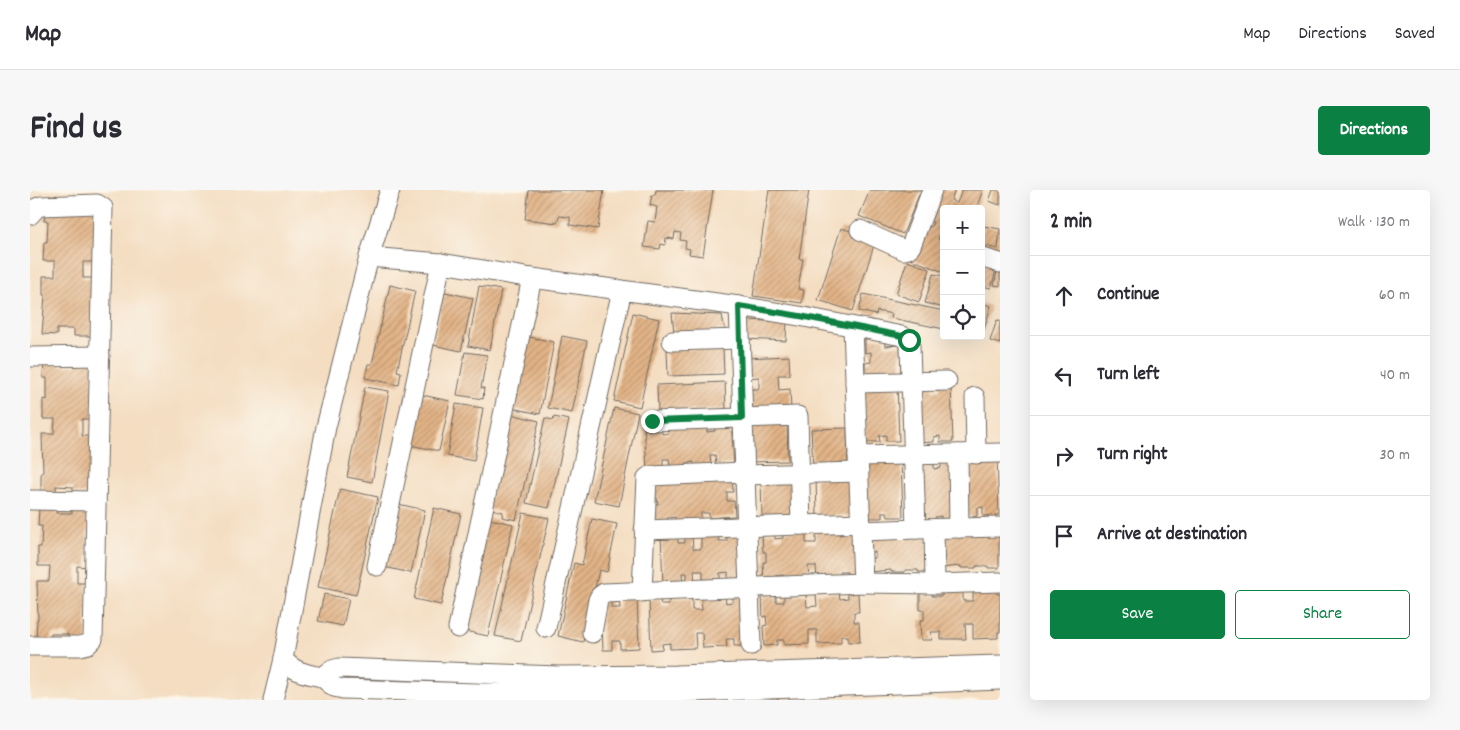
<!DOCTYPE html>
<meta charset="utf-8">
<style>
:root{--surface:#fff;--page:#f7f7f7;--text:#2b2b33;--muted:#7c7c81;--line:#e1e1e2;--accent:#0b8043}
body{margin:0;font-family:Dekko,sans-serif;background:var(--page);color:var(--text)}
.controls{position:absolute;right:15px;top:15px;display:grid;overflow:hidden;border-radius:5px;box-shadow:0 5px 20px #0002}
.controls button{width:45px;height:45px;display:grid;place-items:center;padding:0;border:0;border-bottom:1px solid var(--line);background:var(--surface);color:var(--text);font:25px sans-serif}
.stop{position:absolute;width:15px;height:15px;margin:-11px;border:4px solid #0b8043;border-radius:50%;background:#fff}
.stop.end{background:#0b8043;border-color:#fff;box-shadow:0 1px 5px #0008}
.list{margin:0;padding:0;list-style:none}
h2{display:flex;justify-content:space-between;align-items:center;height:65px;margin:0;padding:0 20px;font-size:21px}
h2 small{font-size:16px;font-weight:400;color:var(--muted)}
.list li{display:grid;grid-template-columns:32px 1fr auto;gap:15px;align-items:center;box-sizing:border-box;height:80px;padding:0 20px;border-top:1px solid var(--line)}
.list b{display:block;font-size:19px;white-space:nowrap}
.list em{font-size:16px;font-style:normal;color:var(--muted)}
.actions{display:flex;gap:10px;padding:15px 20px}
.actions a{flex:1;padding:11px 0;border:1px solid var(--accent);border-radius:5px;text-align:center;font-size:18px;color:var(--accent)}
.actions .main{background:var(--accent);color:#fff}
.icon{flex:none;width:28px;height:28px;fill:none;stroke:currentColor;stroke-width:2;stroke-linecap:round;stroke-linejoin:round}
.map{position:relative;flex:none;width:970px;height:510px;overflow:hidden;border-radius:5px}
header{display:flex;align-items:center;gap:30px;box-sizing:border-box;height:70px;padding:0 25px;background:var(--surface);border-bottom:1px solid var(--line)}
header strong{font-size:24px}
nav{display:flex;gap:28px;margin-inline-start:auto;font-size:18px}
.intro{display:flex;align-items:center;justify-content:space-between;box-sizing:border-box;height:120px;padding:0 30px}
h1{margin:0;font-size:35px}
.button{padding:12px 22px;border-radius:5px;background:var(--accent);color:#fff;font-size:18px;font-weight:700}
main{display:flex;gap:30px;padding:0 30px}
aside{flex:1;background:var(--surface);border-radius:5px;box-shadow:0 5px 20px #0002}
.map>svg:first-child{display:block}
.building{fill:url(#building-hatch)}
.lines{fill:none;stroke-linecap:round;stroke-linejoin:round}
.minor-casing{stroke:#716960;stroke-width:21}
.minor{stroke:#fff;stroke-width:19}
.route{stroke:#0b8043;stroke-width:6}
</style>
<header>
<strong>Map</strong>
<nav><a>Map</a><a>Directions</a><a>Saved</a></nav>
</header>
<div class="intro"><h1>Find us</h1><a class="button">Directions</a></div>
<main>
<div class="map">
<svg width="970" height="510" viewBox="0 0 970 510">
<defs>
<pattern id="building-hatch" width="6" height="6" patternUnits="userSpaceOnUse" patternTransform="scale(1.25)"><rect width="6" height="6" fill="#e3b487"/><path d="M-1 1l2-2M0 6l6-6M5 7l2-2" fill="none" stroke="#b8936f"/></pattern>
</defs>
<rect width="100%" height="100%" fill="#fbf7ec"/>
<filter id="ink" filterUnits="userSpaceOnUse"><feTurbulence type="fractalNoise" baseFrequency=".02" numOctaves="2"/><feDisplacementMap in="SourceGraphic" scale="10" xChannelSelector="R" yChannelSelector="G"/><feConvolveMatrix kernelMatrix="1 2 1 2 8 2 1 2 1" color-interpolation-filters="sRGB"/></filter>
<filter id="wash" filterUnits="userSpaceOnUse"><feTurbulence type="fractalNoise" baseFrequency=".0096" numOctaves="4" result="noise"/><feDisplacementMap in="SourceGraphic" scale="20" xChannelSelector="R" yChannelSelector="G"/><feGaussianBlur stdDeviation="1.12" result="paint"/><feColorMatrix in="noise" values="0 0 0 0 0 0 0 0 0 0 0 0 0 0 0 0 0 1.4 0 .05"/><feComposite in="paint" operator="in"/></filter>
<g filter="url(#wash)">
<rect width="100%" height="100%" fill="#f4ddc1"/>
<g id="blocks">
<g class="building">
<polygon points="499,0 574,0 568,39 540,35 540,27 529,26 527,33 495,29"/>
<polygon points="626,0 683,0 673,66 659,64 660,59 655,58 656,51 650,50 651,43 645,42 644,49 636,48 635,55 631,54 630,59 614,57 618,31 625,32 627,17 620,15 622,5 625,5"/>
<polygon points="739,0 779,0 769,69 773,69 768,99 774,100 772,113 723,106"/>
<polygon points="840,0 891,0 873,44 829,26"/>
<polygon points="906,0 925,0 921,10 927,13 932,0 953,0 946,19 914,19 914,33 908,49 914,52 914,82 880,69 893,34 901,37 903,32 895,28"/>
<polygon points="963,0 970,0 970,15 959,11"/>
<polygon points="64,15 63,72 53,72 53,88 63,88 61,146 44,146 44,139 27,139 27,145 12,144 15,105 13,105 13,86 25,86 25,71 13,71 14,52 17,52 18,31 14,31 15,24"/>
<polygon points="954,36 970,39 968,59 951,55"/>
<polygon points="811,38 846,49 823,121 788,110"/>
<polygon points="877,71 900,79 889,112 866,104"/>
<polygon points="951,73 967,77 961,98 951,96"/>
<polygon points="969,73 970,73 970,96 964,95"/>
<polygon points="903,84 914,86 914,118 895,113"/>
<polygon points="360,95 385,101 367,181 371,182 369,195 335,188 338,174 342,174"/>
<polygon points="449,96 471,100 460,160 438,156"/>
<polygon points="415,102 443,108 431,161 403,155"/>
<polygon points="833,104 914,121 914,139 861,128 862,124 847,121 846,125 829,121"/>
<polygon points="951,113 961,116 952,146 951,146"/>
<polygon points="603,123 629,129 610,217 584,211"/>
<polygon points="642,123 692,125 695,140 644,143"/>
<polygon points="716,130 757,132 756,151 715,149"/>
<polygon points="967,130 970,131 970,154 960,151"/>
<polygon points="495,146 524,152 510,224 481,218"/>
<polygon points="532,146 557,151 542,223 518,218"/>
<polygon points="854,148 855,156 870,155 871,184 835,185 835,173 841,172 841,162 835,163 835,149"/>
<polygon points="693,158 694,184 638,186 637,160"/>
<polygon points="435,162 457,165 451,198 454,198 453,209 427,205"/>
<polygon points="759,166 760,185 748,185 749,200 760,199 761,220 719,222 717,199 729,199 729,187 717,188 716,168"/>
<polygon points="14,171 31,176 47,176 47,172 63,172 62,229 52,229 52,246 62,246 61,304 43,303 43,297 26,296 26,303 11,302 11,283 13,283 12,244 24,244 25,229 13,229 13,209 17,210 17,188 13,188"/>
<polygon points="695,192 696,219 628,222 627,195"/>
<polygon points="867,194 869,251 856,251 856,245 849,246 850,252 836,252 834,195"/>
<polygon points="903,195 903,201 910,201 910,195 921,195 923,252 910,252 910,246 904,247 904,252 890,253 888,196"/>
<polygon points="335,197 359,201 342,292 317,287"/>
<polygon points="392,205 420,211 409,261 380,255"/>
<polygon points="426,214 453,218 444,271 417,266"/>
<polygon points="584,218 608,223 589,316 564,311"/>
<polygon points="481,224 509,231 486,330 472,327 473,322 458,318"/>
<polygon points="524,227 539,230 519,318 496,313 515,228 523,230"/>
<polygon points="701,231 704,274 686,275 685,265 680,265 681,275 664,276 664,272 656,273 657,276 640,277 639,269 633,269 633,278 617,279 614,236 632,235 632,244 639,243 638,234 677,232 677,242 685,241 684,232"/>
<polygon points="757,232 758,271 720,272 718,233"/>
<polygon points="817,238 818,276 783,277 781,239"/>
<polygon points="967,266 969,325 953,326 953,317 947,318 947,326 933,327 931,267"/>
<polygon points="871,267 873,327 858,327 857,322 852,322 852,328 837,328 835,268"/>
<polygon points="911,272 926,272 927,331 911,332 911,326 905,327 906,334 891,334 889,273 904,273 904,279 911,278"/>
<polygon points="702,285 703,302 697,302 697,311 704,311 705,326 679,328 679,323 671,323 671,329 645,331 645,327 637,328 637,331 622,332 621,314 628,314 627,308 621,308 620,290"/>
<polygon points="822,287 823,325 787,326 786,289"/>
<polygon points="767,288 769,326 732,327 731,289"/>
<polygon points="310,299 348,307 326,405 288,397"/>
<polygon points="368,314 395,320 381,383 354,377"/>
<polygon points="404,318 431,324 411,415 384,409"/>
<polygon points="9,319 26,319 26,323 42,323 42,319 58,320 57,377 47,376 47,393 57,393 56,451 38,451 38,444 21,444 21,450 6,450 7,430 8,430 7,391 19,391 20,376 8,376 8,357 11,357 12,336 8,336"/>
<polygon points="493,323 519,328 491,451 465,446"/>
<polygon points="455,328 483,334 458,446 430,440"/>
<polygon points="562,329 587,334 577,382 569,380 553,452 528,446 544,373 552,375"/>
<polygon points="817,339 827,339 829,388 818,388 817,382 810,382 811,389 787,390 786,376 778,376 779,390 754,391 753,385 746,386 746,392 734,392 733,372 736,372 736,362 733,362 732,343 745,342 745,349 753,348 753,342 776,341 776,353 786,353 786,341 809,340 809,345 817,344"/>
<polygon points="696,342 713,342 715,391 698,392 698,382 690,383 690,392 673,393 673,381 664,381 665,393 657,394 657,383 652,383 653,394 633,395 631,345 648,344 648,353 655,353 654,344 662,344 663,359 671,359 671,343 688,343 689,351 697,351"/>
<polygon points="909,343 969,343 969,378 958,378 958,376 946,376 946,378 931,378 931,376 909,378 909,364 915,364 915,358 909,358"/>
<polygon points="839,347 898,347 898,382 888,382 888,380 875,380 875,382 861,382 861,380 839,382 839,368 845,368 845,362 839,362"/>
<polygon points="943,397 967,397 967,404 970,404 970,442 968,442 968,448 943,449 943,434 935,434 936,449 911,449 911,442 901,442 902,450 891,450 890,430 894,430 894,420 890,420 890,400 902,400 902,406 912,406 912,398 933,398 933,411 943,411"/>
<polygon points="809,403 810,409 818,408 818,403 828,403 829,422 824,422 824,432 829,432 830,452 818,452 818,446 811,446 811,453 787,454 787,440 779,440 779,454 754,455 754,450 747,450 747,455 734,456 733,436 737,435 736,426 733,427 732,407 746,406 746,412 754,412 754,406 776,405 777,417 787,416 786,404"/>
<polygon points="294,404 319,409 313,436 288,431"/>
<polygon points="695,406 696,413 703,412 703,406 714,406 715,456 704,456 704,449 696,449 697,457 673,458 672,443 665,443 666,458 640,459 640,453 632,454 633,459 621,460 619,410 630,409 631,415 639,415 639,409 662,408 662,420 672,420 671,407"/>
<polygon points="589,408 607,408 609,458 590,459 590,451 582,451 582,460 573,460 571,409 581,409 581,418 590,418"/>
</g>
</g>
</g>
<g filter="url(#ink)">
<use href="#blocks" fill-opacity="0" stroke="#716960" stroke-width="1"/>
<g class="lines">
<g class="minor-casing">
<g id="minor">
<polyline points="0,25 6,18 11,16 67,14 73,18 63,449 58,454 50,456 0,456"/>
<polyline points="830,40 874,60 878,59 881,56 902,0"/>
<polyline points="339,67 411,73 502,88 709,116 769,126 872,146 879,150 880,156 886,339 831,341"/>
<polyline points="953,68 970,73"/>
<polyline points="709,116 721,455"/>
<polyline points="642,151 710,149"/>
<polyline points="0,167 70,166"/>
<polyline points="825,193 917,191"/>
<polyline points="945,207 946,264"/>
<polyline points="622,231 768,226 771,335 831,333"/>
<polyline points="928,264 929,338"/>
<polyline points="828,266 970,263"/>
<polyline points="715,285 829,282"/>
<polyline points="0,310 66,311"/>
<polyline points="886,339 970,337"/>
<polyline points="904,339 905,394"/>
<polyline points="614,340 771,335"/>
<polyline points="347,376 411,73"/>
<polyline points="833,393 905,394 970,392"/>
<polyline points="612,402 617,288 620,286 715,282"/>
<polyline points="428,438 502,88"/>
<polyline points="516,438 592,100"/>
<polyline points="562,443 568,410 570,406 574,403 833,393 823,137"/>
<path d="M253 469C263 482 277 484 292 487"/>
<polyline points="970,475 646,485 529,486 309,478 302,480 292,487 304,497 313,499 447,503 637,503 970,490"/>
<polyline points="243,510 253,469 296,237 339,67 360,0"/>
</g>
</g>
<use href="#minor" class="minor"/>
</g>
</g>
<g class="lines" filter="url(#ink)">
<polyline class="route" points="622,231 712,228 709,116 770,126 872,146 879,150"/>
</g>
</svg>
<div class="controls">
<button>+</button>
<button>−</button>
<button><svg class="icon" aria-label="locate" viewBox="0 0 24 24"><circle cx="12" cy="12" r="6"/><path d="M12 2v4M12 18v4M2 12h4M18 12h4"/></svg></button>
</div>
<div class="stop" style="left:879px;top:150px"></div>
<div class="stop end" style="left:622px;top:231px"></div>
</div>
<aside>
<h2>2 min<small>Walk · 130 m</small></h2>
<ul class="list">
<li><svg class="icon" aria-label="ahead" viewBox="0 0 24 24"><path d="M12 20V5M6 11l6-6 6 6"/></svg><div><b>Continue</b></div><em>60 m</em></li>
<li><svg class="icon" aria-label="left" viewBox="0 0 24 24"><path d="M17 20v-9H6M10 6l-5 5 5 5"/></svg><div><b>Turn left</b></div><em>40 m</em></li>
<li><svg class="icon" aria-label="right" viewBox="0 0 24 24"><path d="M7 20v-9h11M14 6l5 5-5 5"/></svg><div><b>Turn right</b></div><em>30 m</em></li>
<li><svg class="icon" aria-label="arrive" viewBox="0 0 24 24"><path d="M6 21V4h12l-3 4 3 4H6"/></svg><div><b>Arrive at destination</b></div></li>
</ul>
<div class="actions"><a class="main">Save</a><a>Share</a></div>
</aside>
</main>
